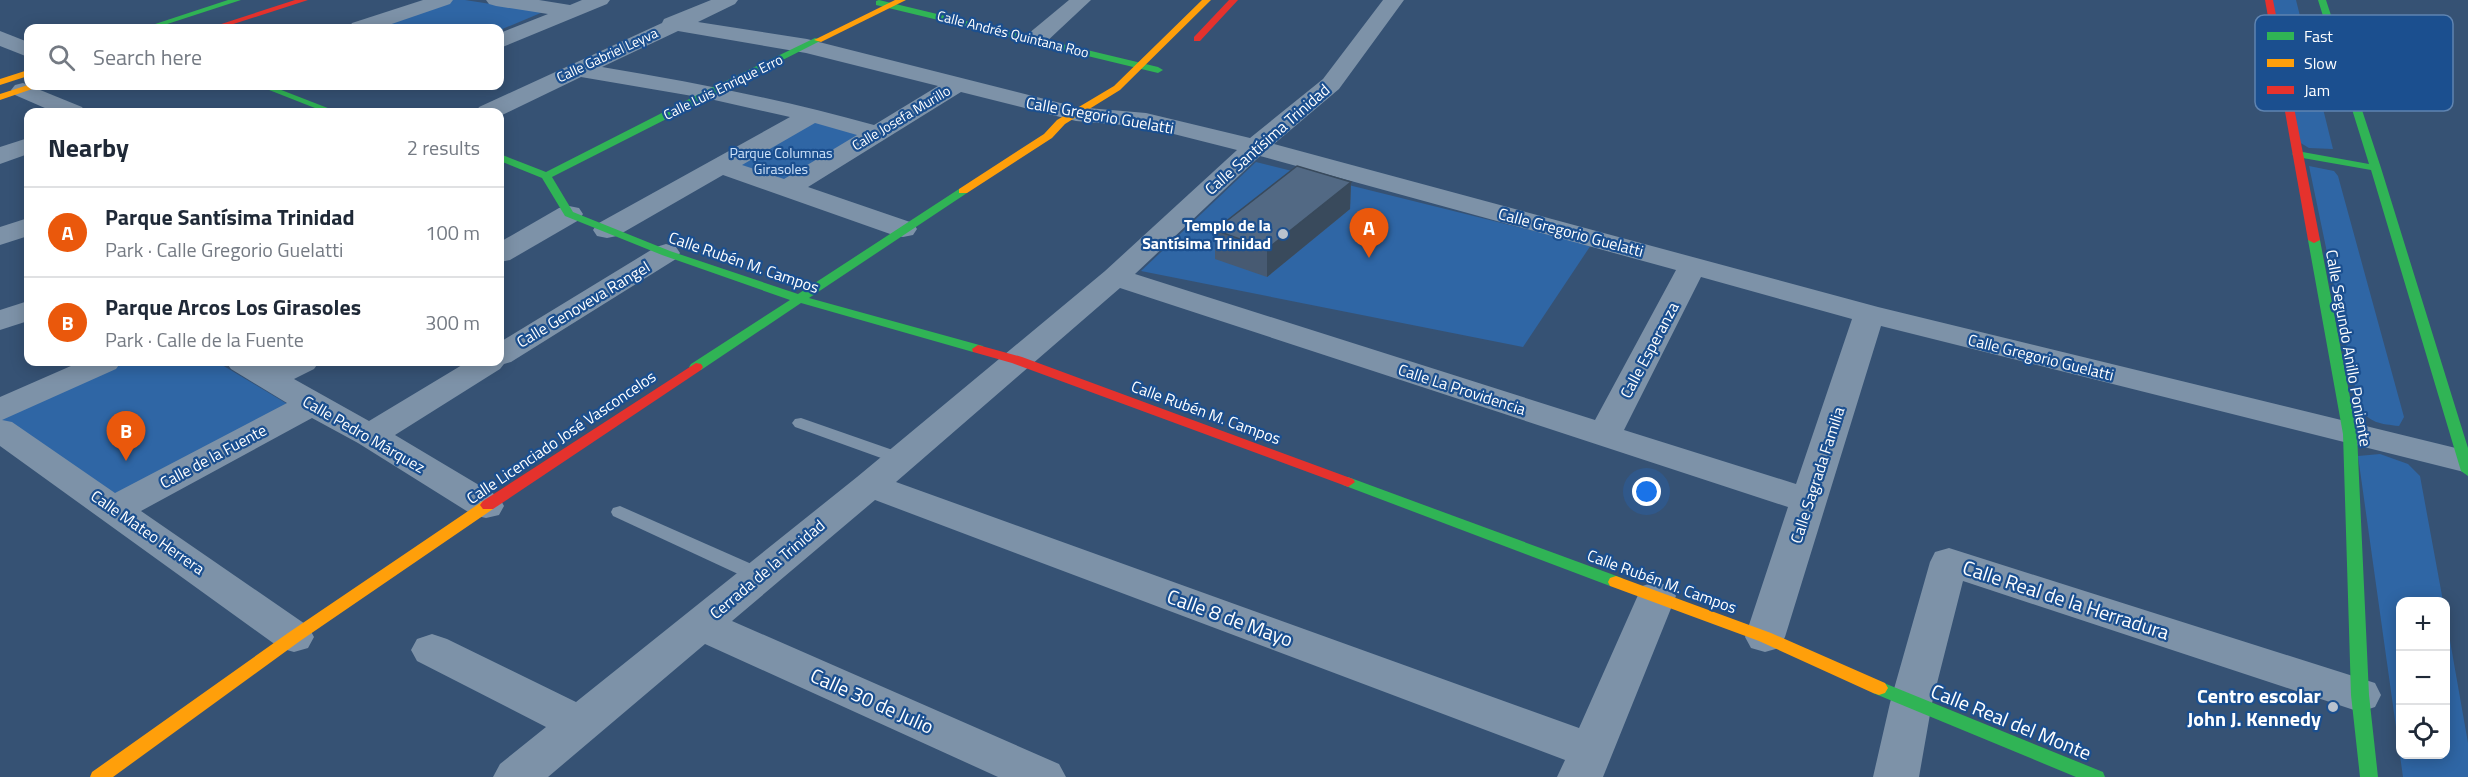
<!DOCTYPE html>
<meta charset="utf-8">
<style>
:root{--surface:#fff;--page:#f2f2f3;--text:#1f2937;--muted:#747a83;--line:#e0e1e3;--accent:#ea580c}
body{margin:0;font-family:"Titillium Web",sans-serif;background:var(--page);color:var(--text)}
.controls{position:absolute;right:18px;bottom:18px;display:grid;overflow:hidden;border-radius:12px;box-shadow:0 3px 15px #0003}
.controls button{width:54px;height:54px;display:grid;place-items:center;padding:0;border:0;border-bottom:2px solid var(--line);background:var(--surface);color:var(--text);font:30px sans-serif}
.you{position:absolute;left:1647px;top:492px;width:21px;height:21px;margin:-15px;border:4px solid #fff;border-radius:50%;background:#1a73e8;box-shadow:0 0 0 9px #1a73e833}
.badge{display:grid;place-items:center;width:39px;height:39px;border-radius:50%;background:var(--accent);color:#fff;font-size:20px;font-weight:700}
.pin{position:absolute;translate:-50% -50px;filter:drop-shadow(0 2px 3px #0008)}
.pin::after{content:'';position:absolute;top:32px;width:21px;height:18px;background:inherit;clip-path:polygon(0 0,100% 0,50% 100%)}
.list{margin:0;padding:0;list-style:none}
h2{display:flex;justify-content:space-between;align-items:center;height:78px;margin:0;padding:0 24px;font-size:26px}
h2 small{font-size:20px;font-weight:400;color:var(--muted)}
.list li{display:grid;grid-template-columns:39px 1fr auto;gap:18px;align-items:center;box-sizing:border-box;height:90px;padding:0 24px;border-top:2px solid var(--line)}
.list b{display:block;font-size:22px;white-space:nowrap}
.list p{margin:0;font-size:20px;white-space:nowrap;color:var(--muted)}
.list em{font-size:20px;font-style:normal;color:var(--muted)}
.icon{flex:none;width:33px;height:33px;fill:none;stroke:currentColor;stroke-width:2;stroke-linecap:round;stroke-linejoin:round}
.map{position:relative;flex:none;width:2468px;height:777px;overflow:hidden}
.search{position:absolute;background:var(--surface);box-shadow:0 3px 15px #0003;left:24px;top:24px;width:480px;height:66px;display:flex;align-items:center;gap:15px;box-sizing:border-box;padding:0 21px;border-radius:12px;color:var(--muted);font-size:22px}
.panel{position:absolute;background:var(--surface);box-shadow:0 3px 15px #0003;left:24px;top:108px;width:480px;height:258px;border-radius:12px}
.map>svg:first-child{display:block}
.green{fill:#2f66a5}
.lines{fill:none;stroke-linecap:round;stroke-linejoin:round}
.lane{fill:#7d92a8;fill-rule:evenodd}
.street{fill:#7d92a8;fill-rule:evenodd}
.fast{fill:#30b455;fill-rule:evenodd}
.slow{fill:#ff9f0a;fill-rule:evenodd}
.jam{fill:#e5322d;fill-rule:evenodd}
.wall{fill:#475a72}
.shaded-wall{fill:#394a5c}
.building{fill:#526984;stroke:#394a5c;stroke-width:1.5}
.poi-dot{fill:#b9c2ce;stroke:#1b4f8f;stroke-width:2}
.labels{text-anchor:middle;stroke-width:4.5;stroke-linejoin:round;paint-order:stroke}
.far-street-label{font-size:14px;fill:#fff;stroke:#1b4f8f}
.far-park-label{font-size:14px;fill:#cfe3fa;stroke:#1b4f8f}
.street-label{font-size:16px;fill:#fff;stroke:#1b4f8f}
.poi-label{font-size:16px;font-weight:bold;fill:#fff;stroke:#1b4f8f;text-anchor:end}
.near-street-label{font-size:20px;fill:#fff;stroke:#1b4f8f}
.near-poi-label{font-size:20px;font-weight:bold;fill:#fff;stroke:#1b4f8f;text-anchor:end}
.key{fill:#1b4f8f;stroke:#5f84b1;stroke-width:1.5}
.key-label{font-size:16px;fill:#fff}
</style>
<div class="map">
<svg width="2468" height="777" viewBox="0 0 2468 777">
<rect width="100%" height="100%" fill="#365274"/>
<g class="green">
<polygon points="450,0 465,0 543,12 500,30 500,28 386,28 377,25"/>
<polygon points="2272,0 2296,0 2333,149 2309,148 2299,142"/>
<polygon points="815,118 867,132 781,186 731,165"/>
<polygon points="1256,162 1591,245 1523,347 1141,271"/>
<path d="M2309 166 2334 171 2338 176 2404 417 2399 426C2381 424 2368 423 2359 406Z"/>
<polygon points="112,362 217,362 294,408 117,503 0,420 0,412"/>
<polygon points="2380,454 2408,464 2420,476 2443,601 2400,602 2400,754 2446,754 2446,618 2468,743 2468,777 2403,777 2358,456"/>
</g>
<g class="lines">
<g class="lane">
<polygon points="801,418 907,455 910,459 907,463 895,463 795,427 792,423 795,419"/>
<polygon points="620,506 765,570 768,575 765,580 758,582 751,580 613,516 611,512 613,508"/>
</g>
<g class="street">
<polygon points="423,0 453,0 450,4 380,28 349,28 352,23"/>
<polygon points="486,0 539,0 570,5 582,0 610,0 607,4 500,48 500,33 548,14 496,6 489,4"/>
<path d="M711 0H738L735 4 698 22 807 39 1076 107 1146 113 1250 138 1323 79 1383 0H1404L1339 89 1274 144 1878 307 2468 451V473L1881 326 1785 637 1779 648 1765 652 1751 648 1745 637 1788 507 1120 288 896 482 1579 728 1642 586 1656 582 1670 586 1676 596 1603 777H1557L1565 760 875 500 732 621 1059 764 1066 777H998L705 644 548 777H493L500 764 546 727 417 661 411 650 417 639 432 634 447 639 576 702 857 477 1105 271 1237 150 1146 127 1076 121 961 92 808 187 913 223 917 229 913 235 903 237 893 235 723 175 617 236 607 238 597 236 593 230 597 224 790 117 710 99 581 77 500 116V112H476L479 107 662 23 664 19ZM678 31 806 53 938 86 874 125C784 100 694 82 602 67ZM815 123 857 135 784 179 742 165ZM1260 156 1676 270 1595 420 1135 274ZM1701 277 1852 319 1796 484 1624 430Z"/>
<polygon points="1069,0 1091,0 1044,44 1036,46 1028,44 1025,39 1028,34"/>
<polygon points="0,31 28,42 28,57 0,46"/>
<polygon points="23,83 82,107 85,112 54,112 15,95 11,90 15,85"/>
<polygon points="28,138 28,154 0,164 0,147"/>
<polygon points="569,206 579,208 583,214 579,220 510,260 500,262 500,242 559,208"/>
<polygon points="28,218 28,236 0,245 0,227"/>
<polygon points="666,244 676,247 680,253 676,259 511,362 504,364 500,369 395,435 499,497 504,506 499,515 486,518 473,515 358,443 312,418 141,511 308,626 314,637 308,648 294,652 280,648 0,446 0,397 80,362 121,362 116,369 2,420 12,422 115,493 287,403 231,369 226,362 264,362 271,365 279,362 319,362 314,369 294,379 369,421 467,362 500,362 500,342 656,247"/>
<polygon points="28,301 28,321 0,330 0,310"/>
<polygon points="1949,548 2375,683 2381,695 2375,707 2360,712 1963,581 1932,703 1919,777 1873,777 1890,703 1930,562 1935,552"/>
</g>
<g class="fast">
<polygon points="228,0 241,0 155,28 143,28"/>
<polygon points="879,0 1158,67 1163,70 1158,73 876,5 876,1"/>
<polygon points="2318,0 2326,0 2381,168 2468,448 2468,476 2461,471 2371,170 2297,157 2292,154 2297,151 2369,164"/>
<polygon points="815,38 822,40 552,177 573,212 670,251 798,294 959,189 967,189 967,193 809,298 983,346 984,349 983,352 973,352 801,303 701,370 691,370 689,367 691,364 790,300 662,255 565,216 542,178 500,161 500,154 546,172 707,90"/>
<polygon points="259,86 271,86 338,112 325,112"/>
<polygon points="2314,237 2320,240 2357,434 2369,695 2378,777 2360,777 2351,695 2343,434 2308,240"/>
<polygon points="1348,477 1622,578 1624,582 1622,586 1610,586 1343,485 1341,482"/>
<polygon points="1879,681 2103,772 2105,777 2076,777 1873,693 1870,688 1873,683"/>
</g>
<g class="slow">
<polygon points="895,0 906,0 821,42 814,40"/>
<polygon points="1202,0 1211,0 1120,90 1065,124 1052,138 967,193 959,193 959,189 1044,134 1057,120 1114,86"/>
<polygon points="28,70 28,76 0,85 0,79"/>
<polygon points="28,85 41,86 0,100 0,94"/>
<polygon points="488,500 493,501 496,505 493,509 300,641 113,777 90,777 92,772 288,633 483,501"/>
<polygon points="1616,576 1771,633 1885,683 1888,688 1885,693 1879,695 1873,693 1759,641 1610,586 1608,582 1610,578"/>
</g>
<g class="jam">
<polygon points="295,0 308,0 221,28 209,28"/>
<polygon points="1229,0 1238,0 1200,41 1194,41 1194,37"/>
<polygon points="2265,0 2273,0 2320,240 2314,243 2308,240"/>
<polygon points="978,345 1022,357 1353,479 1355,482 1348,487 1343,485 1012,363 973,352 972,349"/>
<polygon points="696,363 701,364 703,367 701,370 493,509 483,509 480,505 483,501"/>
</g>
</g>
<polygon class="wall" points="1351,182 1350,209 1267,277 1215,259 1215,230"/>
<polygon class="shaded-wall" points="1351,182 1350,209 1267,277 1267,249"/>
<polygon class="building" points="1297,166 1351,182 1267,249 1215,230"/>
<g class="poi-dot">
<circle cx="1283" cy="234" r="6"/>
<circle cx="2333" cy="707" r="6"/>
</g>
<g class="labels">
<g class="far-street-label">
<text transform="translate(1013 34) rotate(14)" y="5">Calle Andrés Quintana Roo</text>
<text transform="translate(607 55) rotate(-25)" y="5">Calle Gabriel Leyva</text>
<text transform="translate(723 87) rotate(-26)" y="5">Calle Luis Enrique Erro</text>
<text transform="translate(901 118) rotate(-31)" y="5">Calle Josefa Murillo</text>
</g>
<g class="far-park-label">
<text x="781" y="158">Parque Columnas<tspan x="781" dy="16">Girasoles</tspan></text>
</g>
<g class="street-label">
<text transform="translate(1100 115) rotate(10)" y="6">Calle Gregorio Guelatti</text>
<text transform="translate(1267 139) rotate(-41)" y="6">Calle Santísima Trinidad</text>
<text transform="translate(1571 232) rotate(15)" y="6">Calle Gregorio Guelatti</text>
<text transform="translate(744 262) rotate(19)" y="6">Calle Rubén M. Campos</text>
<text transform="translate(583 304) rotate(-31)" y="6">Calle Genoveva Rangel</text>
<text transform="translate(2349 348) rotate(80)" y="6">Calle Segundo Anillo Poniente</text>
<text transform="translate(1649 350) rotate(-62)" y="6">Calle Esperanza</text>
<text transform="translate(2041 357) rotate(14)" y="6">Calle Gregorio Guelatti</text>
<text transform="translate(1462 389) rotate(18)" y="6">Calle La Providencia</text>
<text transform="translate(1206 412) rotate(20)" y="6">Calle Rubén M. Campos</text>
<text transform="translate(364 434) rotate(30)" y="6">Calle Pedro Márquez</text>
<text transform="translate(561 437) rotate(-34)" y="6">Calle Licenciado José Vasconcelos</text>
<text transform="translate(213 456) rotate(-28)" y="6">Calle de la Fuente</text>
<text transform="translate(1817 475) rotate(-72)" y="6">Calle Sagrada Familia</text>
<text transform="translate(148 532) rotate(35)" y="6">Calle Mateo Herrera</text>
<text transform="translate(767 569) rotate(-40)" y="6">Cerrada de la Trinidad</text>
<text transform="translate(1662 581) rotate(20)" y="6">Calle Rubén M. Campos</text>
</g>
<g class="poi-label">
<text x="1271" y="231">Templo de la<tspan x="1271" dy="18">Santísima Trinidad</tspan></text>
</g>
<g class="near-street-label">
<text transform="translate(2066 600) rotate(18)" y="7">Calle Real de la Herradura</text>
<text transform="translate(1230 618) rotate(20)" y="7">Calle 8 de Mayo</text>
<text transform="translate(872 701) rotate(24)" y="7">Calle 30 de Julio</text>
<text transform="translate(2011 722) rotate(22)" y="7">Calle Real del Monte</text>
</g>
<g class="near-poi-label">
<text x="2321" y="703">Centro escolar<tspan x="2321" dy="23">John J. Kennedy</tspan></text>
</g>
</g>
<rect x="2255" y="15" width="198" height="96" rx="9" class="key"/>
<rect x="2267" y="32" width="27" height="8" fill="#30b455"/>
<rect x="2267" y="59" width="27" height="8" fill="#ff9f0a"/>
<rect x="2267" y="86" width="27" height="8" fill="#e5322d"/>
<g class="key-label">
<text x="2304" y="42">Fast</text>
<text x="2304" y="69">Slow</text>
<text x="2304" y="96">Jam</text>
</g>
</svg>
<div class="controls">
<button>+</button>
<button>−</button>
<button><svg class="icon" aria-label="locate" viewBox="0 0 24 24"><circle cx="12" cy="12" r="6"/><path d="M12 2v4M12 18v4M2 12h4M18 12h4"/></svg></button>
</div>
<div class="you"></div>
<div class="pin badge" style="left:1369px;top:258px">A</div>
<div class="pin badge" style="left:126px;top:461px">B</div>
<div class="search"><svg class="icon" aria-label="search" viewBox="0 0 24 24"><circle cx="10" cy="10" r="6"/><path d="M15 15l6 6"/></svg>Search here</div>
<section class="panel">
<h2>Nearby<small>2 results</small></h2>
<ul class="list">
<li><span class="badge">A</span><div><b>Parque Santísima Trinidad</b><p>Park · Calle Gregorio Guelatti</p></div><em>100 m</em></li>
<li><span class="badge">B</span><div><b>Parque Arcos Los Girasoles</b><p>Park · Calle de la Fuente</p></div><em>300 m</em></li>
</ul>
</section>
</div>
